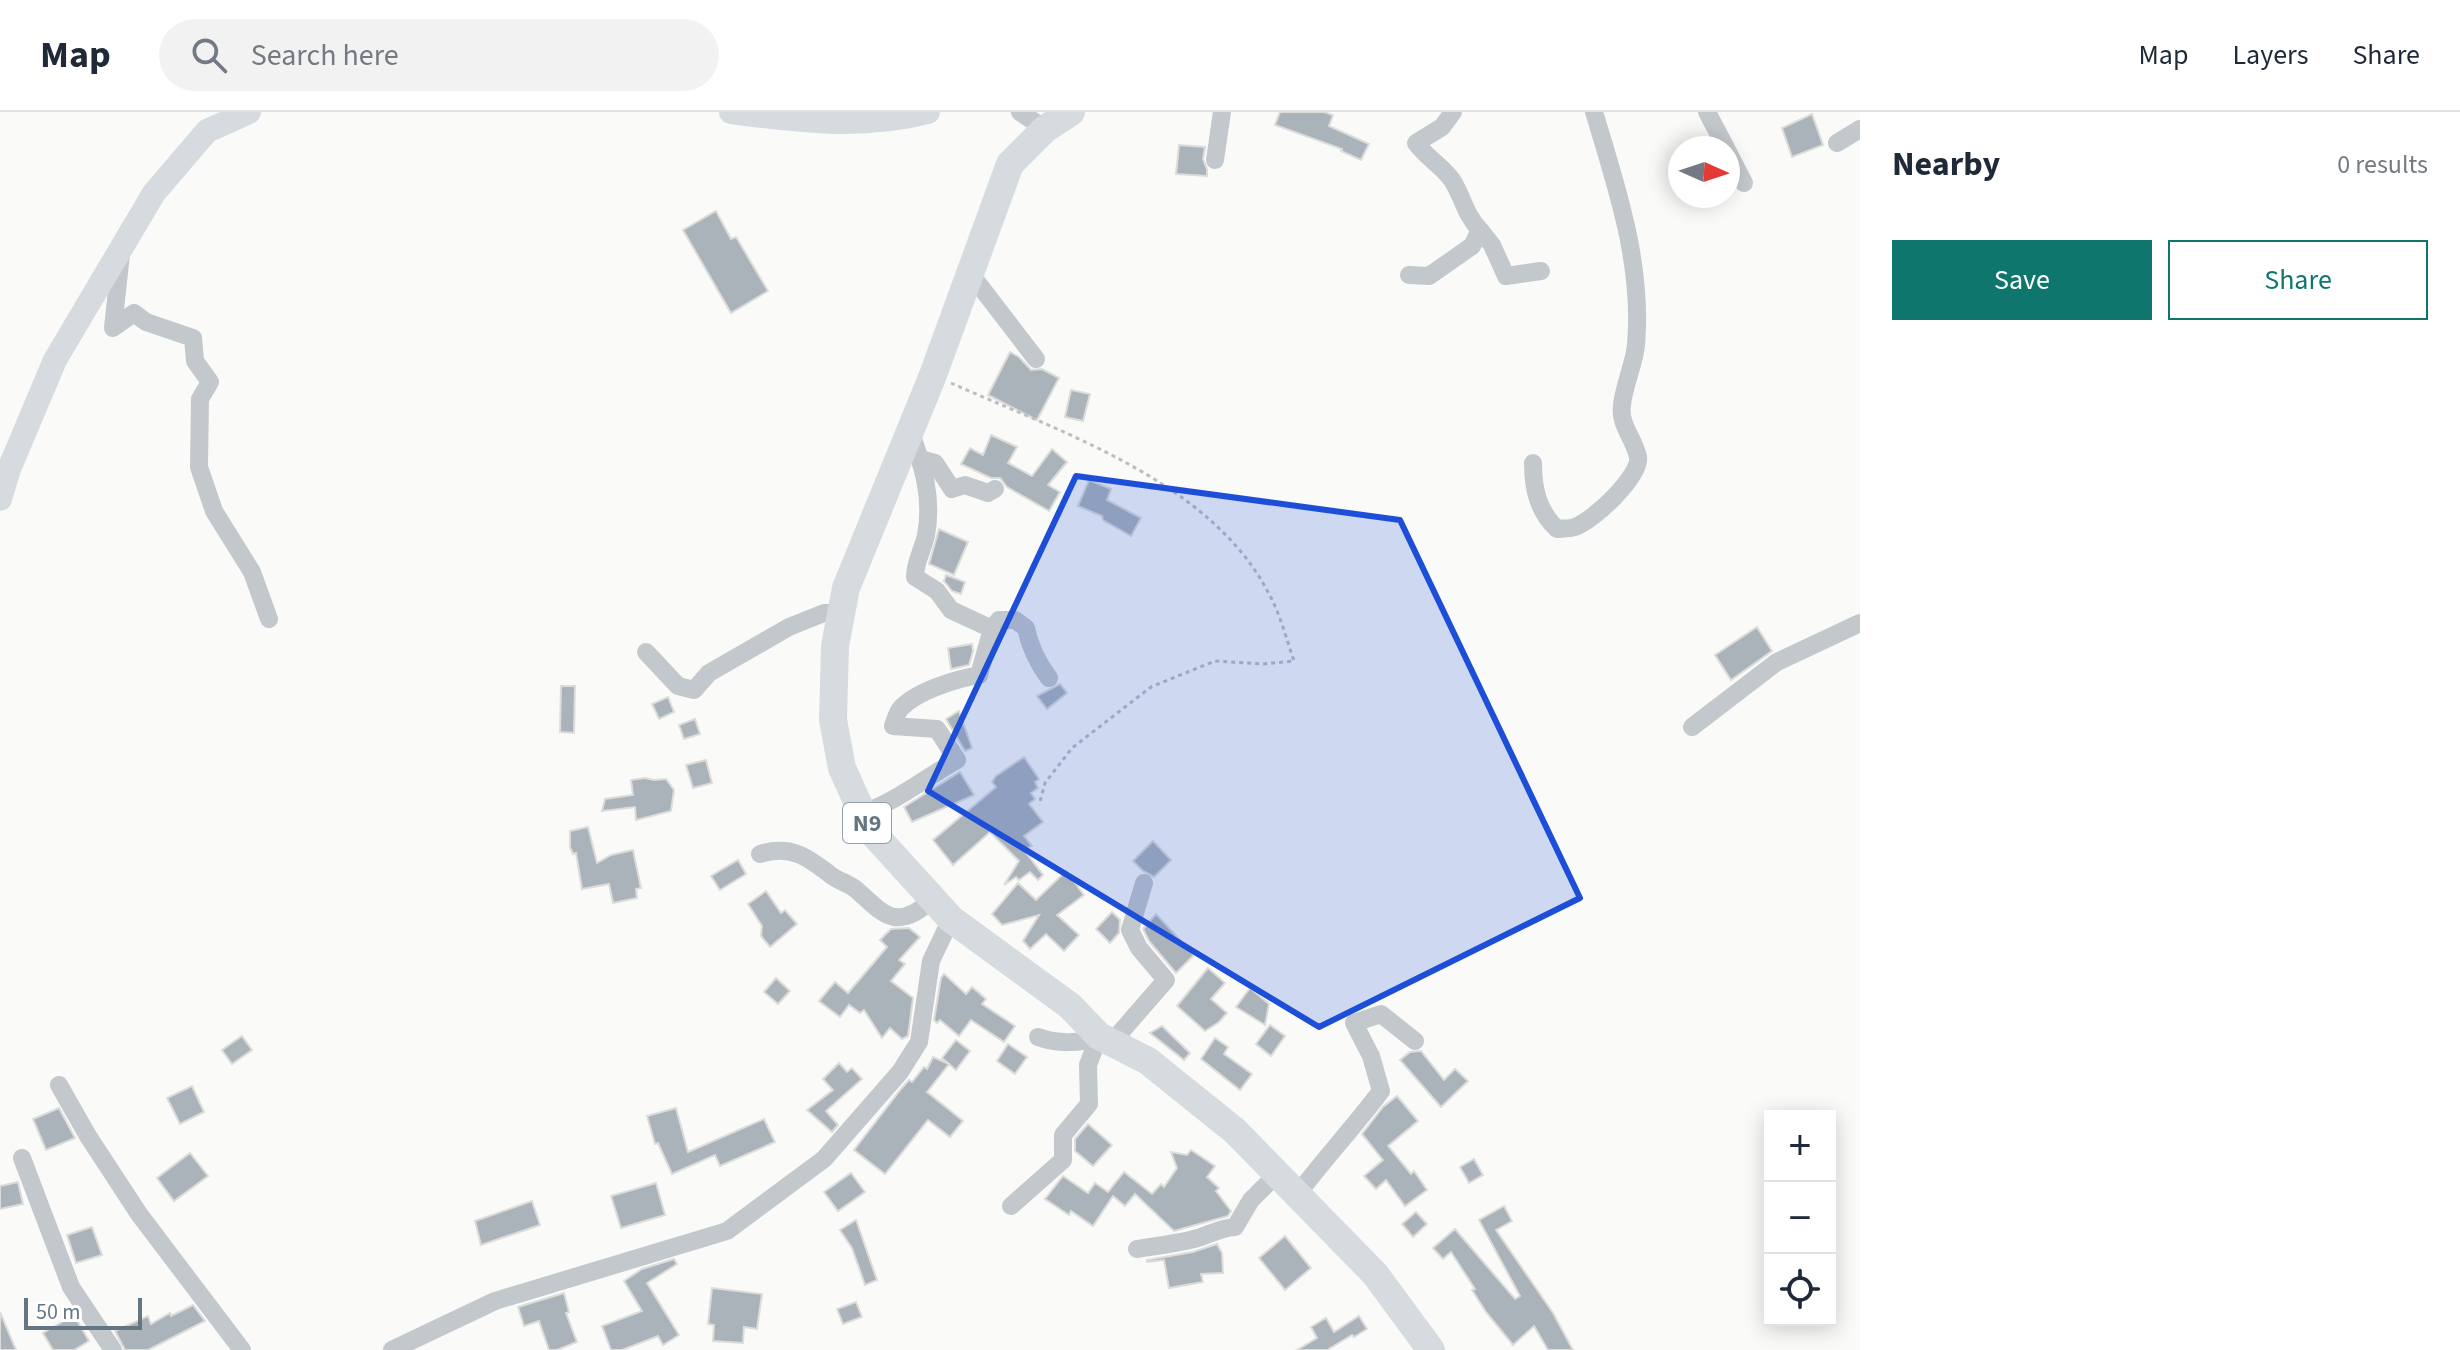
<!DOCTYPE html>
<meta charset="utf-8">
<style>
:root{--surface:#fff;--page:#f2f2f3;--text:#1f2937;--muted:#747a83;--line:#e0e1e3;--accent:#0f766e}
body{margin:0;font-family:"Source Sans 3",sans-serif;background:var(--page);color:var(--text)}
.controls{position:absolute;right:24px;bottom:24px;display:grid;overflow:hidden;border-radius:0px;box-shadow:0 4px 20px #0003}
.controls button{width:72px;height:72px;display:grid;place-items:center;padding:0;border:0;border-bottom:2px solid var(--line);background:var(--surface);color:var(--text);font:40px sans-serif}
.compass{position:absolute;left:1668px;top:24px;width:72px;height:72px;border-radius:50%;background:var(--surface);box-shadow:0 4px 20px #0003;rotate:93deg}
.scale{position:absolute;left:24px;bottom:20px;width:118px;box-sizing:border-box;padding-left:8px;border:4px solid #657683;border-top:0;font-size:22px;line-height:28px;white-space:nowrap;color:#657683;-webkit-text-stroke:6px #fff;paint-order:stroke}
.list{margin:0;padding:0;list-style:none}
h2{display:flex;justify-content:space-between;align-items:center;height:104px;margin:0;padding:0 32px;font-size:34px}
h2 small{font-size:26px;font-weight:400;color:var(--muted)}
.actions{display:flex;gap:16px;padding:24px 32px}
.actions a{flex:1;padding:18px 0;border:2px solid var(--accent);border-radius:0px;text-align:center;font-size:28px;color:var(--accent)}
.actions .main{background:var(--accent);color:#fff}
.icon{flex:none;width:44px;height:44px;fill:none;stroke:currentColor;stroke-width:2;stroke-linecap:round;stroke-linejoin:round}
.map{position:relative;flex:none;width:1860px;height:1238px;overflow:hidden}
header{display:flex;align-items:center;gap:48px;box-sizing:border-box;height:112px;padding:0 40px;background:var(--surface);border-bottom:2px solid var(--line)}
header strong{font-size:38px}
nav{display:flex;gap:44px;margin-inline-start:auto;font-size:28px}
.search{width:560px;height:72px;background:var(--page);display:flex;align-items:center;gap:20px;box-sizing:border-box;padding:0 28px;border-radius:44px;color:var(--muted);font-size:30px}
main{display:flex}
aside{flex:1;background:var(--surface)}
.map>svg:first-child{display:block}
.building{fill:#aab3b9;stroke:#dcdcda;stroke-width:2}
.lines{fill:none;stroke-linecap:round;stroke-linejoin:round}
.path{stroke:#bbbfc2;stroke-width:3;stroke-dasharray:4 4;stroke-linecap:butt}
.minor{stroke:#c3c8cc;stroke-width:18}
.major{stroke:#d6dbdf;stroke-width:24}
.highway{stroke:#d6dbdf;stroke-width:28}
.marked{fill:#1d4ed8;fill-opacity:0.2;stroke:#1d4ed8;stroke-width:6;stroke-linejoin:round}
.labels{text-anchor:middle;stroke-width:8;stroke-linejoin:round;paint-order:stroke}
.shield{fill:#fff;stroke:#939fa8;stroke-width:2}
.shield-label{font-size:24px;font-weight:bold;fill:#657683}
</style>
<header>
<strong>Map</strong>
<div class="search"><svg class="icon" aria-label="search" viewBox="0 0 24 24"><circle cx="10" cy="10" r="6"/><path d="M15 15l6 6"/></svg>Search here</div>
<nav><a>Map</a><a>Layers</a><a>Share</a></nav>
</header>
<main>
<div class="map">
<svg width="1860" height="1238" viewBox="0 0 1860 1238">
<rect width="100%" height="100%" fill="#fafaf8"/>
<g class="building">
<polygon points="1280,0 1324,0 1333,3 1329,14 1369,32 1361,48 1341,39 1342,37 1275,13"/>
<polygon points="1812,2 1823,33 1792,45 1782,16"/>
<polygon points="1179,33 1205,35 1203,47 1207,57 1207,64 1176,62"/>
<polygon points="716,99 731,127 736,125 768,179 731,201 683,118"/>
<polygon points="1010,240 1019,245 1031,258 1042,257 1059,266 1037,308 988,283"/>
<polygon points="1071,278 1090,282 1083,309 1065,305"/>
<polygon points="991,323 1017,335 1008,351 1032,364 1052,337 1067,350 1048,373 1060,380 1049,399 1007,375 1000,366 991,366 961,352 970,336 983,343"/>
<polygon points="1089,368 1111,377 1107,388 1141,406 1131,424 1103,408 1102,404 1078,394"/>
<polygon points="939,417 968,430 954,463 929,452"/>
<polygon points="946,463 965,470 961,482 952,479 944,469"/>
<polygon points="1757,515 1772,539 1731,568 1715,543"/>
<polygon points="972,532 973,539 969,553 951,557 948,536"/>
<polygon points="1060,572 1067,581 1047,597 1037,584"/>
<polygon points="561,574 575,574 574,621 560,620"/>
<polygon points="668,585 674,600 659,607 652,592"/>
<polygon points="959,599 972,636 965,639 946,607"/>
<polygon points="695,607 700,622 684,627 679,613"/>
<polygon points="1024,645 1039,667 1035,670 1038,676 1031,681 1035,687 1029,692 1043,710 1024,724 1032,734 1024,738 1043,763 1038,768 1030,760 1019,768 1016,765 1004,773 1019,749 990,720 953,753 933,728 996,675 992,670 996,664"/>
<polygon points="706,648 712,671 693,676 686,653"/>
<polygon points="960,660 974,683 912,710 904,695"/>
<polygon points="645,666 654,668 666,667 674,678 671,699 636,708 635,695 602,699 605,687 633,683 631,668"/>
<polygon points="588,715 597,751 611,743 633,738 641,776 636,777 637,786 613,791 609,772 582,777 576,741 573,742 570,735 570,719"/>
<polygon points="1153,729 1171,748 1154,765 1143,759 1133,749"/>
<polygon points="738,748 746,762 720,778 711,764"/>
<polygon points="1066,759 1084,783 1057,803 1079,823 1064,839 1046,822 1030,837 1023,829 1039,803 1002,813 992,802 1018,771 1036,788"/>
<polygon points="766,779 781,801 785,798 797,812 770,835 761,824 762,814 748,792"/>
<polygon points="1112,800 1120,808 1119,821 1110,831 1096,817"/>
<polygon points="1156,802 1194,843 1176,861 1149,829 1143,817"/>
<polygon points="909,816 920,825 899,848 905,852 891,869 913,886 908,924 902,927 890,916 882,926 864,898 860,901 849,893 840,905 819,889 835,870 848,881 887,835 880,828 891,817"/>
<polygon points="1208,856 1225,871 1211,887 1227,901 1219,910 1205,919 1177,894"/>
<polygon points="944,862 966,882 972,875 986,887 982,892 1015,914 1004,930 971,908 959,924 940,908 937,911 934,908 941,866"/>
<polygon points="776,866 790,879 778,892 764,880"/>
<polygon points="1250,876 1269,892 1265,913 1236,895"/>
<polygon points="1270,913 1285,924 1271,944 1256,932"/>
<polygon points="1162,914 1190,941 1184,948 1150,921"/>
<polygon points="242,924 252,938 232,952 222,938"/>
<polygon points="1215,926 1228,935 1224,942 1252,962 1240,978 1201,947"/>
<polygon points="956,928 970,939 956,958 942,946"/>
<polygon points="1008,932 1027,945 1015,962 997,949"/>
<polygon points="1421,939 1444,968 1455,957 1468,969 1441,995 1400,948 1410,940"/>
<polygon points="933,945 949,952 927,980 963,1009 950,1025 928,1008 885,1062 854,1038 901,977 909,968 912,970 924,955 927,957"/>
<polygon points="839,951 847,960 852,956 862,967 826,999 838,1013 832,1020 807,998 833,978 823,967"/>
<polygon points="192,974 204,1000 180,1012 167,986"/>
<polygon points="1397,984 1418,1009 1388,1034 1411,1062 1414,1059 1427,1078 1405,1094 1386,1068 1376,1077 1364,1064 1383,1048 1362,1022 1383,995"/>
<polygon points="59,996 75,1026 46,1038 33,1007"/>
<polygon points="676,996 688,1040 764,1007 775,1030 720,1054 715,1043 672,1062 658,1031 655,1032 647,1004"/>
<polygon points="1088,1012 1112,1033 1093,1054 1075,1039 1075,1027"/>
<polygon points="1191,1038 1215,1054 1207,1065 1219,1076 1216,1079 1231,1099 1228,1104 1174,1119 1135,1082 1125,1094 1113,1084 1093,1114 1071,1099 1069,1103 1045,1087 1063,1064 1088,1081 1095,1071 1108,1080 1124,1060 1152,1082 1161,1072 1164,1075 1177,1056 1171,1040 1187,1043"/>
<polygon points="190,1041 208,1064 174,1089 157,1066"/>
<polygon points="1474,1047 1483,1063 1469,1071 1460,1055"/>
<polygon points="851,1061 865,1080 838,1099 824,1080"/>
<polygon points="18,1070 23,1092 0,1097 0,1074"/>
<polygon points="656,1071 665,1103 621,1116 611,1084"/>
<polygon points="532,1089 540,1113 481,1133 475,1109"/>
<polygon points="1504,1094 1512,1109 1496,1118 1553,1201 1573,1238 1548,1238 1534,1214 1513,1233 1486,1200 1472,1178 1475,1177 1451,1140 1443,1147 1433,1136 1455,1117 1515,1187 1520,1184 1479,1108"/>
<polygon points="1416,1100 1427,1112 1413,1125 1402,1112"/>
<polygon points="856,1108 877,1168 865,1173 852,1136 840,1118"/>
<polygon points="92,1115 102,1143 76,1151 67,1123"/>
<polygon points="1285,1124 1311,1156 1285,1178 1259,1146"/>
<polygon points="1217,1132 1222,1141 1223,1161 1201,1162 1203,1170 1169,1176 1164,1148 1147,1150 1147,1148 1193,1140"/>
<polygon points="674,1147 677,1152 647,1171 679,1223 663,1233 658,1224 622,1238 611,1238 602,1214 642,1199 624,1169 642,1157"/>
<polygon points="712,1176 762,1182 757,1217 744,1215 743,1231 713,1229 714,1213 708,1212"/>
<polygon points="564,1181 569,1200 566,1201 577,1230 557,1238 549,1238 539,1209 524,1214 518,1195"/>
<polygon points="856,1190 862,1205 843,1212 837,1197"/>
<polygon points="193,1193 205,1209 148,1238 125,1238 115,1219 148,1204 151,1212 170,1201 171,1204"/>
<polygon points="0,1200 16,1238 0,1238"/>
<polygon points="74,1203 89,1229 74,1238 53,1238 43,1221"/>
<polygon points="1359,1204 1367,1217 1354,1225 1352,1223 1327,1238 1297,1238 1317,1226 1311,1215 1326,1206 1334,1220"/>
</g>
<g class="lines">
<path class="path" d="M951 271C1060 320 1209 368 1268 480 1280 501 1286 526 1294 549L1262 552 1215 549 1151 575 1072 636 1045 671 1039 693"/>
<g class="minor">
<polyline points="1020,0 1045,17"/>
<polyline points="1707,0 1726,36"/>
<polyline points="1837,31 1860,17"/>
<polyline points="1728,40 1744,71"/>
<polyline points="1215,48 1222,0"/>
<polyline points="1480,118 1492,133 1506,164 1541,159"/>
<polyline points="121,142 113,216 134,201 146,210 193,226 195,249 210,270 200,287 199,355 214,399 252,460 269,507"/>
<polyline points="970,161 1036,247"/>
<path d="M1409 163 1429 164 1472 134 1480 118C1465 103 1463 85 1452 68 1442 54 1426 45 1416 31L1442 15 1453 0"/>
<path d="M910 319C923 353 933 386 926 423 923 438 915 449 915 465L937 479 951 498 992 517"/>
<polyline points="920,347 935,351 952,377 965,373 988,381 995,377"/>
<path d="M1533 351C1533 377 1538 399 1557 417 1563 416 1570 417 1575 415 1593 409 1641 364 1638 345 1634 326 1619 313 1622 293 1624 273 1634 253 1636 233 1643 153 1617 76 1594 0"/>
<polyline points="646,540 678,574 694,578 709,561 789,515 824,501 843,501"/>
<polyline points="1692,615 1777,550 1860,511"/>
<path d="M863 701C897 689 925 666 957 648L937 617 893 614C895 608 897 600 901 596 917 579 956 567 979 563L992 517 999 508H1015L1026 516C1030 536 1037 550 1049 566"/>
<path d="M760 742C791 732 809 746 832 764 839 769 847 771 854 776 866 785 879 802 894 805 910 807 922 796 933 787"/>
<path d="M1038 925C1057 932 1081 932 1099 924"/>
<polyline points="1112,930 1166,868 1139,836 1130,818 1144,771"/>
<polyline points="59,973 88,1024 139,1102 242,1238"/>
<polyline points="22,1046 71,1175 113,1238"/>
<path d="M1297 1083C1324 1047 1354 1015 1381 979L1371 944 1354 911 1381 902 1415 929"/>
<polyline points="1011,1094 1063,1048 1063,1023 1089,992 1088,953 1099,924"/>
<path d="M1137 1137C1155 1134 1173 1132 1190 1128 1206 1125 1218 1116 1235 1115L1251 1088 1277 1062"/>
<polyline points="392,1238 495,1189 727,1119 824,1047 900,960 919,930 931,849 951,807"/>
</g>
<g class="major">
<path d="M731 0C796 9 864 17 928 0"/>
<polyline points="0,387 9,357 55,248 154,81 207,19 249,0"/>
</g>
<polyline class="highway" points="1071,0 1045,17 1010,52 933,263 846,476 835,534 833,608 842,656 870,718 951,807 1070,894 1099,924 1148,949 1235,1019 1375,1162 1431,1238"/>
</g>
<path class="marked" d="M1076 364 1400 408 1580 786 1319 915 928 679Z"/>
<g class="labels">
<rect class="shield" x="843" y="691" width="48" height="40" rx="6"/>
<g class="shield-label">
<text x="867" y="719">N9</text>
</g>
</g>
</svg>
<div class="controls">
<button>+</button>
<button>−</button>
<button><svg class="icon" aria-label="locate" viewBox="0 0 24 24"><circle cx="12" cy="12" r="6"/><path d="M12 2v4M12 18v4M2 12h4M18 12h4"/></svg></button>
</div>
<svg class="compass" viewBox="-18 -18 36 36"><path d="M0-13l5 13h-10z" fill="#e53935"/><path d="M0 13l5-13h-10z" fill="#747a83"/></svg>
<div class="scale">50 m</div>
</div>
<aside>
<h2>Nearby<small>0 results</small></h2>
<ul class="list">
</ul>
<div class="actions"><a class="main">Save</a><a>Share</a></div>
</aside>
</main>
